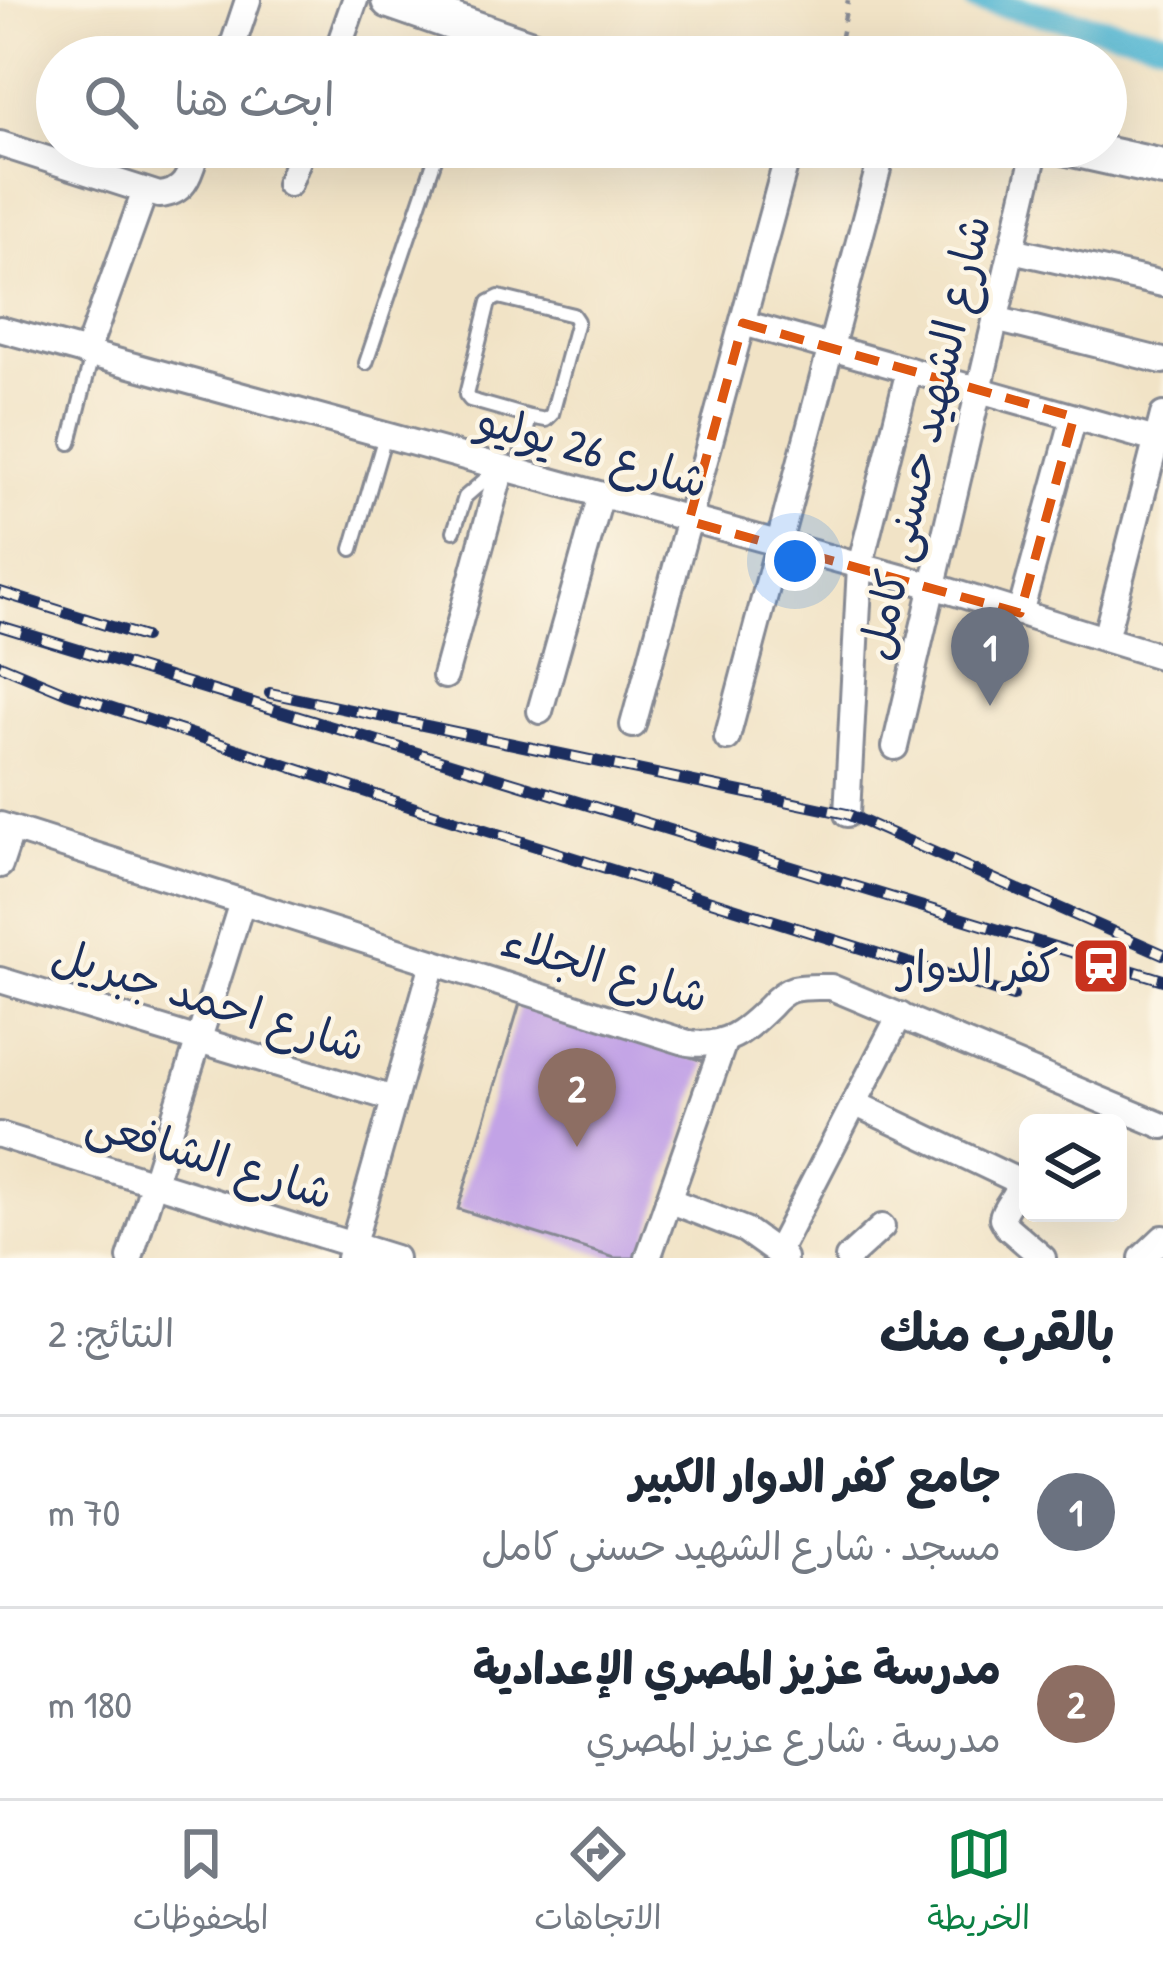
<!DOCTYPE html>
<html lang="ar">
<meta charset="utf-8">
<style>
:root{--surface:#fff;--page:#f2f2f3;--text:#1f2937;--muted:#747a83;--line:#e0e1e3;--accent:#0b8043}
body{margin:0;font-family:"Patrick Hand","Playpen Sans Arabic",sans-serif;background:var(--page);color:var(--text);direction:rtl}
.controls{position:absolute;right:36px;bottom:36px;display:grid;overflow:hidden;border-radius:18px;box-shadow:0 12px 48px #0002}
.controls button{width:108px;height:108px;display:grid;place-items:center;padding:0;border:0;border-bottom:3px solid var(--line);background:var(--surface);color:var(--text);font:60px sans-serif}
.you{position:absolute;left:795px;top:561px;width:42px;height:42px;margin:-30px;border:9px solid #fff;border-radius:50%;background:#1a73e8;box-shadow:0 0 0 18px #1a73e833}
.badge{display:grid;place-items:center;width:78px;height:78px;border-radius:50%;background:var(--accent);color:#fff;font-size:39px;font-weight:700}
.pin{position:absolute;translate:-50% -99px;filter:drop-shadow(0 3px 6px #0008)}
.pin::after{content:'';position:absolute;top:63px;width:42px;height:36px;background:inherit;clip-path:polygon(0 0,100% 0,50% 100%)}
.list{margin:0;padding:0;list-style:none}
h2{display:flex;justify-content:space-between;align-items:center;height:156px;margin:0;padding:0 48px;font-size:51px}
h2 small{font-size:39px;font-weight:400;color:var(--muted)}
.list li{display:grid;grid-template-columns:78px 1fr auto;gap:36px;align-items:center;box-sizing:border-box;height:192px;padding:0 48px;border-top:3px solid var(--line)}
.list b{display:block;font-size:45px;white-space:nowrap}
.list p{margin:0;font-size:39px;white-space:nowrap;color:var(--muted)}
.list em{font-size:39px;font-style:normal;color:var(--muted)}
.icon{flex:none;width:66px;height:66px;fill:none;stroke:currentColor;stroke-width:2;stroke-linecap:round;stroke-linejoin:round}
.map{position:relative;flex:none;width:1163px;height:1258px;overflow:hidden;direction:ltr}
.search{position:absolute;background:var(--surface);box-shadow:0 12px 48px #0002;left:36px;right:36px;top:36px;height:132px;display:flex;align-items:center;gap:30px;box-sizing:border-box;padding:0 42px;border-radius:66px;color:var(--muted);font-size:45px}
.sheet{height:540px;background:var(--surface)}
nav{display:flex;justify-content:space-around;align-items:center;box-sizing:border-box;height:168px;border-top:3px solid var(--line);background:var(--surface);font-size:33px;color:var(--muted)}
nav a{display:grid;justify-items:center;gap:6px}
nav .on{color:var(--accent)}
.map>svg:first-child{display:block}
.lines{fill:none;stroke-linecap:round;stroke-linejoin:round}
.canal{stroke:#54b7d3;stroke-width:24}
.building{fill:#c2a3e6}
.lane-casing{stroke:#868992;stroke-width:18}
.street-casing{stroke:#868992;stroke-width:30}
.secondary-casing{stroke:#868992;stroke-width:42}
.path{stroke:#868992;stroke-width:4.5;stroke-dasharray:9 9;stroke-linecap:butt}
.lane{stroke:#fff;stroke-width:12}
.street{stroke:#fff;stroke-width:24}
.secondary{stroke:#fff;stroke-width:36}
.rail-casing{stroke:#1b2f5e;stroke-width:12}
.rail{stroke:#fcf5e5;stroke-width:8;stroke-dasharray:22;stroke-linecap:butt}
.marked{fill:none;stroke:#de5710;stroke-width:9;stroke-dasharray:24 15;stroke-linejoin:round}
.labels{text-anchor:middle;stroke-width:9;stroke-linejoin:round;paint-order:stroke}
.street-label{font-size:45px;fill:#1b2f5e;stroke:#fcf5e5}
.poi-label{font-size:45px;fill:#1b2f5e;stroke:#fcf5e5;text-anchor:end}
</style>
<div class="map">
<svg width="1163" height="1258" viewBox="0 0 1163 1258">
<rect width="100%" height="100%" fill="#fcf5e5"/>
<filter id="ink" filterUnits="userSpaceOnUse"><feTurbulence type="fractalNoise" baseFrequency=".00833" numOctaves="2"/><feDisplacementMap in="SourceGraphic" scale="24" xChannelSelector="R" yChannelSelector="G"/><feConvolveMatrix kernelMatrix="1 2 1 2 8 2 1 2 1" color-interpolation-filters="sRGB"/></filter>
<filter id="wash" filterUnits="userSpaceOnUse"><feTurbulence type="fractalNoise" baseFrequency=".004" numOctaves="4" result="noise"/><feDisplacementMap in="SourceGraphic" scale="48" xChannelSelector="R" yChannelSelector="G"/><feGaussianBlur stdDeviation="2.7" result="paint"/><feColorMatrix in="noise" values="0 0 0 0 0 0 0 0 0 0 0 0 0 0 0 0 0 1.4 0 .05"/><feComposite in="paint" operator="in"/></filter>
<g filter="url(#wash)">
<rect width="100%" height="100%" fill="#f1e3c6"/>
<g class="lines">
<polyline class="canal" points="976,0 1163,41"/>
</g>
<g id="blocks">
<polygon class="building" points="520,1003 706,1062 641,1258 615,1258 458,1209"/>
</g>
</g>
<g filter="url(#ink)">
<use href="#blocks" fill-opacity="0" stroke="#868992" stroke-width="3"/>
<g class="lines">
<g class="lane-casing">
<g id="lane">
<polyline points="366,363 439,147"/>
<polyline points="70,443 92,355"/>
<polyline points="517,471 530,417 546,420 552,414 577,321 573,315 499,297 489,302 466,395 470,400 530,417"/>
<polyline points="454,531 465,497 496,470"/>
<polyline points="352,549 385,436"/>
</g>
</g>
<g class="street-casing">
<g id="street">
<polyline points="229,57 248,0"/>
<polyline points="335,57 355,0"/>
<path d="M0 144 159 195C188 193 190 171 198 147"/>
<polyline points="289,184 303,147"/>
<polyline points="1012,250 1163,284"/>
<polyline points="995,319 1163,361"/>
<polyline points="743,323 1156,440"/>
<polyline points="0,329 933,586 1163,657"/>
<polyline points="86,354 145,191"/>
<polyline points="1020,613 1074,417"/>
<polyline points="1105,639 1163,415"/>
<polyline points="445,676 502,468"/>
<polyline points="540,711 601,495"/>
<polyline points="633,725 790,147"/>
<polyline points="727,738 884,147"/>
<polyline points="895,747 1036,147"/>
<polyline points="847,814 860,566 909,370"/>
<path d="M0 825 688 1043C726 1048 745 1031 770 1006 776 999 783 992 793 989 804 986 819 987 831 987L1163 1126"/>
<polyline points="0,865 12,829"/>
<polyline points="0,980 394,1099"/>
<path d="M854 1103 1018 1181C1020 1195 1004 1204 1002 1218L1007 1227 1043 1258"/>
<polyline points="0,1135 395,1258"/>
<polyline points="668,1200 745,1230 784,1258"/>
<polyline points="777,1253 900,1015"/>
<polyline points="130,1258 242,902"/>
<polyline points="349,1258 433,963"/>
<polyline points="648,1258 724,1042"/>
<polyline points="848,1258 882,1227"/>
<polyline points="1142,1258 1163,1238"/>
</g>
</g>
<g class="secondary-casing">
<g id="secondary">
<polyline points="390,0 554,57"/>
<polyline points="1068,147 1163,168"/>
</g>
</g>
<polyline class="path" points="837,57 848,0"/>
<use href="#lane" class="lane"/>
<use href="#street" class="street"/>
<use href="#secondary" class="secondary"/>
<g class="rail-casing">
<g id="rail">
<polyline points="0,592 144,637"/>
<polyline points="0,626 1163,980"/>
<polyline points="0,665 67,693 418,809 1013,996"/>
<polyline points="270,693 847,814 1163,954"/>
</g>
</g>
<use href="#rail" class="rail"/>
</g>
</g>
<path class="marked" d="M743 323 1074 417 1020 613 689 521Z"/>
<defs>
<g id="station-square" transform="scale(3)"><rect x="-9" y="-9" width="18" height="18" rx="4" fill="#c8321e" stroke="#fcf5e5"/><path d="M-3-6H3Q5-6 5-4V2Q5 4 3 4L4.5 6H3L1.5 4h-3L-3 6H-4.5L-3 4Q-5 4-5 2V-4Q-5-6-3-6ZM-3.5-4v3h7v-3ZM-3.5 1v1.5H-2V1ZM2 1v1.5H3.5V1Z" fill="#fff"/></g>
</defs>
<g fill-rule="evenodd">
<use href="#station-square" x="1101" y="966"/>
</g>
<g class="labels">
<g class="street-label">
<text transform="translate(924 437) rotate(-77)" y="16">شارع الشهيد حسنى كامل</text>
<text transform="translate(593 450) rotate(16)" y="16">شارع 26 يوليو</text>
<text transform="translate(605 968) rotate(16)" y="16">شارع الجلاء</text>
<text transform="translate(209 999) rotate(17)" y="16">شارع احمد جبريل</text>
<text transform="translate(210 1157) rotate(17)" y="16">شارع الشافعى</text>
</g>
<g class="poi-label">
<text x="1059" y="982">كفر الدوار</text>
</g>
</g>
</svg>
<div class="controls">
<button><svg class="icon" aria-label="layers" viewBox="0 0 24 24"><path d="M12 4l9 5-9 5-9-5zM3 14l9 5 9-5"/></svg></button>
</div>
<div class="you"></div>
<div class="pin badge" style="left:990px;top:706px;background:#6b7280">1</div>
<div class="pin badge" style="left:577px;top:1147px;background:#8d6e63">2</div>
<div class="search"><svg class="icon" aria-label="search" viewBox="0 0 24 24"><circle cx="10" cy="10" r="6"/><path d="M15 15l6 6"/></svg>ابحث هنا</div>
</div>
<section class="sheet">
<h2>بالقرب منك<small>النتائج: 2</small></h2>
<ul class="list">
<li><span class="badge" style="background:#6b7280">1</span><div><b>جامع كفر الدوار الكبير</b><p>مسجد · شارع الشهيد حسنى كامل</p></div><em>70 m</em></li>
<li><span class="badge" style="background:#8d6e63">2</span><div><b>مدرسة عزيز المصري الإعدادية</b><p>مدرسة · شارع عزيز المصري</p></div><em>180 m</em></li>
</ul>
</section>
<nav>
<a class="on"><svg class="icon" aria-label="map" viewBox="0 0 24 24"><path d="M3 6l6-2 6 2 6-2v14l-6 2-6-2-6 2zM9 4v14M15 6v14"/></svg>الخريطة</a>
<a><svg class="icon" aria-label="directions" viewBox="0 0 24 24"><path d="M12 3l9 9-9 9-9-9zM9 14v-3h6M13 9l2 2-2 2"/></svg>الاتجاهات</a>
<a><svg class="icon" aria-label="saved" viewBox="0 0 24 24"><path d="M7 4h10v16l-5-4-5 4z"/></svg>المحفوظات</a>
</nav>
